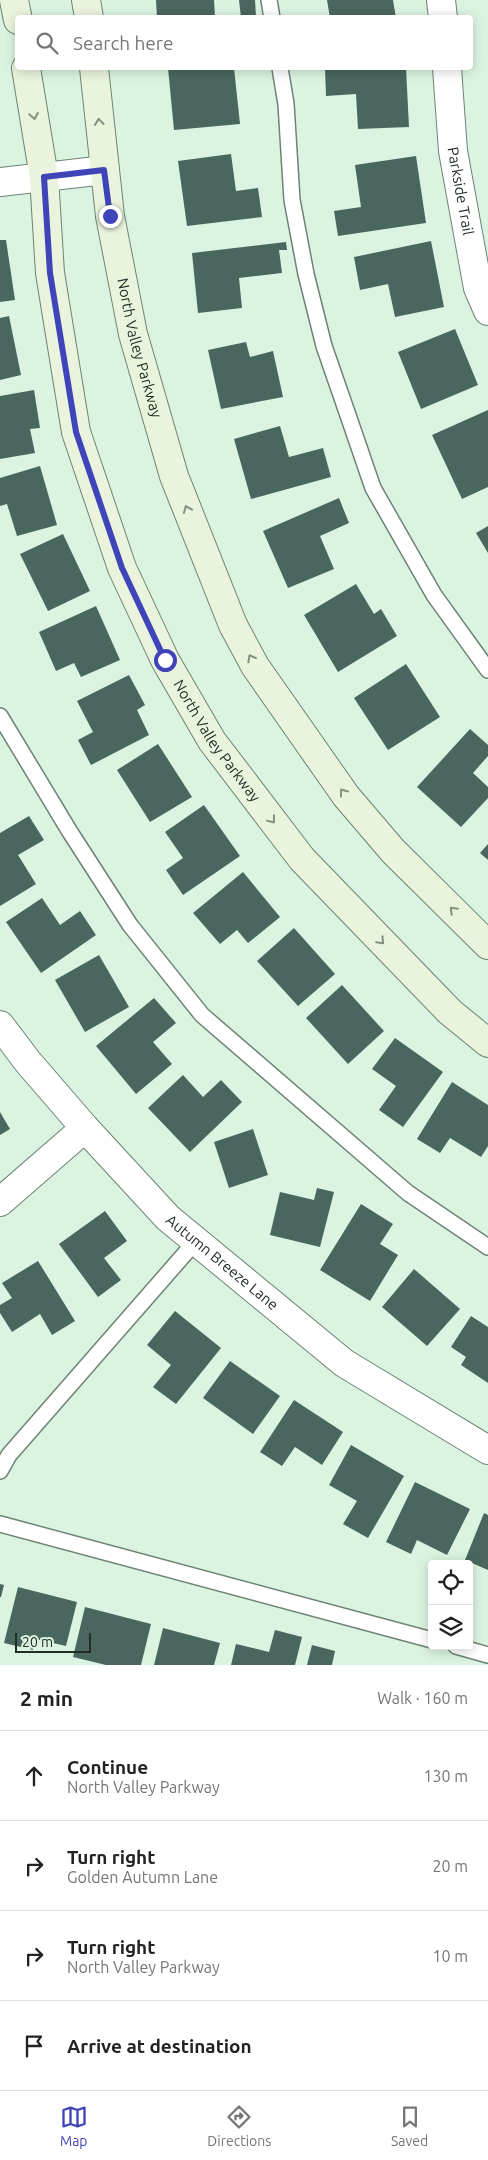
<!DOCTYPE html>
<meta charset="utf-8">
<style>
:root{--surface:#fff;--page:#f2f2f2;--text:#222;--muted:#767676;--line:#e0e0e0;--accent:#4044b9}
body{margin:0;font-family:Ubuntu,sans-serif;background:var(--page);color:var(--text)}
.controls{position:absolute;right:15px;bottom:15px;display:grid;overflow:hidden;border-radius:5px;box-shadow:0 2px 12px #0003}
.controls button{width:45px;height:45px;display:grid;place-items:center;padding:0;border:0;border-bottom:1px solid var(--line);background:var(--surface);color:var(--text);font:25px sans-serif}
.scale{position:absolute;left:15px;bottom:12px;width:76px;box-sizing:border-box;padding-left:5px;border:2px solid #232c25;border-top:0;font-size:14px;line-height:18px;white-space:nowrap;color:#232c25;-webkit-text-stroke:4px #dbf4e1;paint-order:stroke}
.stop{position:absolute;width:15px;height:15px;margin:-11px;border:4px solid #4044b9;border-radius:50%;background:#fff}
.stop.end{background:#4044b9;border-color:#fff;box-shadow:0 1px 5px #0008}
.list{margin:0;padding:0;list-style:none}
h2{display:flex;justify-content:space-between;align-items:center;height:65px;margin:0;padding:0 20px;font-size:21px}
h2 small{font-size:16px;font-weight:400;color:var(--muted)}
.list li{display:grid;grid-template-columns:32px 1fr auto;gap:15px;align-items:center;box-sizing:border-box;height:90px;padding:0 20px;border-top:1px solid var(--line)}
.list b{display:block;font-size:19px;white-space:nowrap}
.list p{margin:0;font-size:16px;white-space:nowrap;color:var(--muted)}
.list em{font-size:16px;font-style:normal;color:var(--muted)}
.icon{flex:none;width:28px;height:28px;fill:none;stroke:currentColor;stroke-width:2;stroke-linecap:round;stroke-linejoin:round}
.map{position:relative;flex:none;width:488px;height:1665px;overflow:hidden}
.search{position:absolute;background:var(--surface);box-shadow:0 2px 12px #0003;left:15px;right:15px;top:15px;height:55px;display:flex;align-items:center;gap:12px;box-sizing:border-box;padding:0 18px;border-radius:5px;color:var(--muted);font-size:19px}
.sheet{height:425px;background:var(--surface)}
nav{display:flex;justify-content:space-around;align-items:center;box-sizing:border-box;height:70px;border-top:1px solid var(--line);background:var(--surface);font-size:14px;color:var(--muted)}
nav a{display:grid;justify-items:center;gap:2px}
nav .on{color:var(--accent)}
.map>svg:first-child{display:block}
.building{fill:#4a675f}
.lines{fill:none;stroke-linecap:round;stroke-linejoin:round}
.lane-casing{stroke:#6d8373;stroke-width:18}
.street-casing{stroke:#6d8373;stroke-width:30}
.secondary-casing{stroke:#6d8373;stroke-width:30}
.lane{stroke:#fff;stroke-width:15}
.street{stroke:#fff;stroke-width:28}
.secondary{stroke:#eaf4dd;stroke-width:28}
.oneway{stroke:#869081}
.route{stroke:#4044b9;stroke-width:6}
.labels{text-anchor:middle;stroke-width:5;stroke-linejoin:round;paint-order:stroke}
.street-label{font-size:15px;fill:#232c25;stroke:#dbf4e1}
</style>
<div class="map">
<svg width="488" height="1665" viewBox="0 0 488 1665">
<rect width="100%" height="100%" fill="#dbf4e1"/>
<g class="building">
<polygon points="156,0 214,0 215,18 157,18"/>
<polygon points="239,0 255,0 256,17 241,18"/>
<polygon points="327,0 393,0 396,18 330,18"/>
<polygon points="168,68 234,68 240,124 174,130"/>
<polygon points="325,68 406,68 409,127 358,129 356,94 326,96"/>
<polygon points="231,154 236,191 258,188 262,217 187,226 178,161"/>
<polygon points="416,156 426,223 338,236 334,211 361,207 355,165"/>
<polygon points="0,240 6,240 15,300 0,302"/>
<polygon points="431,241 444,307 395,317 388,284 360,290 354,257"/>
<polygon points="286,242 287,250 279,250 282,273 239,278 242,308 198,313 192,253"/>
<polygon points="9,316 21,375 0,380 0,318"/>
<polygon points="455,329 478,385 421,409 398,352"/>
<polygon points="246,342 250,357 273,351 283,397 221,409 208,350"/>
<polygon points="34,390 40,428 30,429 35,453 0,459 0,396"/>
<polygon points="488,410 488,487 462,499 432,435"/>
<polygon points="280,426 289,457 323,448 331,477 251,499 234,439"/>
<polygon points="40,466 57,525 17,536 7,504 0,506 0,478"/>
<polygon points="339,498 349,523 320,536 334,569 288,588 263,531"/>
<polygon points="488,526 488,553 476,533"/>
<polygon points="63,534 90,591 48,611 20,554"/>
<polygon points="356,584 374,614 381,609 397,636 338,672 304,615"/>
<polygon points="96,606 120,660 81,677 74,663 56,671 39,632"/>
<polygon points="406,664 440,717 388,750 354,698"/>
<polygon points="129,675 145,705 137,710 149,735 91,765 78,740 93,732 77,701"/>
<polygon points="470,729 488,745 488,756 473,773 488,787 488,798 461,827 417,787"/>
<polygon points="158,744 192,797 150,822 117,770"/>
<polygon points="204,805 240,856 183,895 166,870 183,858 165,832"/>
<polygon points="29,816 44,840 18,855 36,884 0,906 0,833"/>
<polygon points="488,844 488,860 480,853"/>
<polygon points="243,872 280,917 248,943 237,930 220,944 193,913"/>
<polygon points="42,898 60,925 80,911 96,935 41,973 6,922"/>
<polygon points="294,928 335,974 298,1006 257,961"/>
<polygon points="99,955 129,1007 85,1032 55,980"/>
<polygon points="342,985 384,1031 348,1064 306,1018"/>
<polygon points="154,998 176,1023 153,1042 172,1064 136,1094 96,1046"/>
<polygon points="395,1038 443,1072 403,1127 379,1110 396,1086 372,1069"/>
<polygon points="183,1075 203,1097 221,1080 242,1102 190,1152 148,1108"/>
<polygon points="452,1082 488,1105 488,1146 481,1157 450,1138 440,1153 417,1139"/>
<polygon points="0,1112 10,1129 0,1135"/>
<polygon points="253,1129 268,1175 229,1188 214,1142"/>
<polygon points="317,1188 334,1192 320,1247 270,1235 280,1192 314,1200"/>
<polygon points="361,1204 393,1224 380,1244 398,1255 370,1301 320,1270"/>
<polygon points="105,1211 127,1241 104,1258 121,1280 98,1297 59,1244"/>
<polygon points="38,1261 75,1321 52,1335 40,1314 12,1332 0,1313 0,1305 12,1298 2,1283"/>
<polygon points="414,1269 460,1309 427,1346 382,1307"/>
<polygon points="175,1311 221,1348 176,1404 153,1387 171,1365 147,1345"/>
<polygon points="471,1316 488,1327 488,1383 461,1365 466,1357 451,1347"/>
<polygon points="230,1361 280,1396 253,1434 203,1398"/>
<polygon points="294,1400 343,1432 322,1465 295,1447 282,1466 260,1452"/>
<polygon points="351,1445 404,1476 368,1538 343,1524 357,1501 329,1485"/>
<polygon points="415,1482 470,1509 447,1555 417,1540 411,1554 386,1542"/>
<polygon points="484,1513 488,1515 488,1570 465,1560"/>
<polygon points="0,1584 4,1585 1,1597 0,1597"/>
<polygon points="18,1587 77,1602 66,1646 35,1639 33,1650 4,1643"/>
<polygon points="85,1607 151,1624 141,1665 106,1665 73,1657"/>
<polygon points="163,1628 220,1643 214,1665 154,1665"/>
<polygon points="275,1630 302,1637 295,1665 231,1665 236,1644 269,1652"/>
<polygon points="312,1645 335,1651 332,1665 307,1665"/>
</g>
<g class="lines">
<g class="lane-casing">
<g id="lane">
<polyline points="269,0 272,18"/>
<polyline points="280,68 286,104 292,200 306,274 324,346 350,421 373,488 434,595 488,670"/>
<polyline points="0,716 70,832 130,925 202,1015 408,1193 488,1247"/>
<polyline points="0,1471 9,1455 196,1241"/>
<polyline points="0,1524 432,1640"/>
<polyline points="456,1646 488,1655"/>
</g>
</g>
<g class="street-casing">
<g id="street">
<polyline points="441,0 443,18"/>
<path id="s1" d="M447 68 453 151 478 288 488 311"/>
<polyline points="0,182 105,170"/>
<path id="s2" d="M0 1025 28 1062 85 1128 168 1218 344 1363 488 1450"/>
<polyline points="0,1202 85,1128"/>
</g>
</g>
<g class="secondary-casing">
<g id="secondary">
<polyline points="14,0 18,20"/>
<polyline points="86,0 89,18"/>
<path id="s3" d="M26 68 44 177 50 273 76 432 122 568 165 660 212 741 302 859 450 1012 488 1043"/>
<path id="s4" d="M94 68 110 216 133 334 174 476 233 625 255 666 346 796 393 851 488 945"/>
</g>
</g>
<use href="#lane" class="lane"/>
<use href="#street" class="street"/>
<use href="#secondary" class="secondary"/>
</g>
<defs><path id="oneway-chevron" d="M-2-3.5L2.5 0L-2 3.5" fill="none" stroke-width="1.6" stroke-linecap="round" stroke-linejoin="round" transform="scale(1.25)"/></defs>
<g class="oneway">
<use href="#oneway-chevron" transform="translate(34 116) rotate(80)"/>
<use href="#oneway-chevron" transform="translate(99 122) rotate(-96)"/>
<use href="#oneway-chevron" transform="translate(187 509) rotate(-112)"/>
<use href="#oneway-chevron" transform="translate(251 658) rotate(-119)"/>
<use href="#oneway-chevron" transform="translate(343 792) rotate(-126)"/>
<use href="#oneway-chevron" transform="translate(272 820) rotate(53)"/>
<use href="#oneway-chevron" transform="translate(453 910) rotate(-135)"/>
<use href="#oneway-chevron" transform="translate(381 941) rotate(46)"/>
</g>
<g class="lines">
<polyline class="route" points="110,216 104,170 44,177 50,273 76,432 122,568 165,660"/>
</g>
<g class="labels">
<g class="street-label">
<text dy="5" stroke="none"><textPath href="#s1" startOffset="124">Parkside Trail</textPath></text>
<text dy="5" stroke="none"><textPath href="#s4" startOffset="284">North Valley Parkway</textPath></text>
<text dy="5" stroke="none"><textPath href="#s3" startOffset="709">North Valley Parkway</textPath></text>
<text dy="5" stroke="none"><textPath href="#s2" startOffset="326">Autumn Breeze Lane</textPath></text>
</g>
</g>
</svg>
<div class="controls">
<button><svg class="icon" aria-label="locate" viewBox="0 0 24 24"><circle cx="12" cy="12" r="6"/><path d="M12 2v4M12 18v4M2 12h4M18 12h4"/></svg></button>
<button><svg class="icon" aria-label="layers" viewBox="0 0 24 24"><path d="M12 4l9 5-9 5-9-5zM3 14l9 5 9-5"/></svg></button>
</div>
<div class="scale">20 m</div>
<div class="stop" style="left:165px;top:660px"></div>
<div class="stop end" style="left:110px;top:216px"></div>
<div class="search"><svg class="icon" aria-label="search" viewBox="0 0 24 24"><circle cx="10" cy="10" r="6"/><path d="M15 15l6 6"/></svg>Search here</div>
</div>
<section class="sheet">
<h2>2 min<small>Walk · 160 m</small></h2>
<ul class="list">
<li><svg class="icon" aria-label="ahead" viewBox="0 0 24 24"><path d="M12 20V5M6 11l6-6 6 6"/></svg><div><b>Continue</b><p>North Valley Parkway</p></div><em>130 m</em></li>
<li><svg class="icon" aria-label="right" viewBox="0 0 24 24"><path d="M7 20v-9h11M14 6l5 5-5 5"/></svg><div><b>Turn right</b><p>Golden Autumn Lane</p></div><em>20 m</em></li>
<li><svg class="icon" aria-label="right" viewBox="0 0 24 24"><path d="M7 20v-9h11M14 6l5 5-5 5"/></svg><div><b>Turn right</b><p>North Valley Parkway</p></div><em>10 m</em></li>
<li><svg class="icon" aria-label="arrive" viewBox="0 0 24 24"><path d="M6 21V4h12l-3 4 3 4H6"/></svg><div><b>Arrive at destination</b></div></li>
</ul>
</section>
<nav>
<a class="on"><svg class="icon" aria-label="map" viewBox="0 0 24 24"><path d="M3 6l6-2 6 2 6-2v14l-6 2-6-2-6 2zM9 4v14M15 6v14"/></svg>Map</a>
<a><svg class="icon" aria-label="directions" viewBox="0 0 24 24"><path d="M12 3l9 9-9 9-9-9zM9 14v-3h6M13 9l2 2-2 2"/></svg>Directions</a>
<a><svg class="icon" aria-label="saved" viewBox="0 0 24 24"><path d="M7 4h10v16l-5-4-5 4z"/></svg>Saved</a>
</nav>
